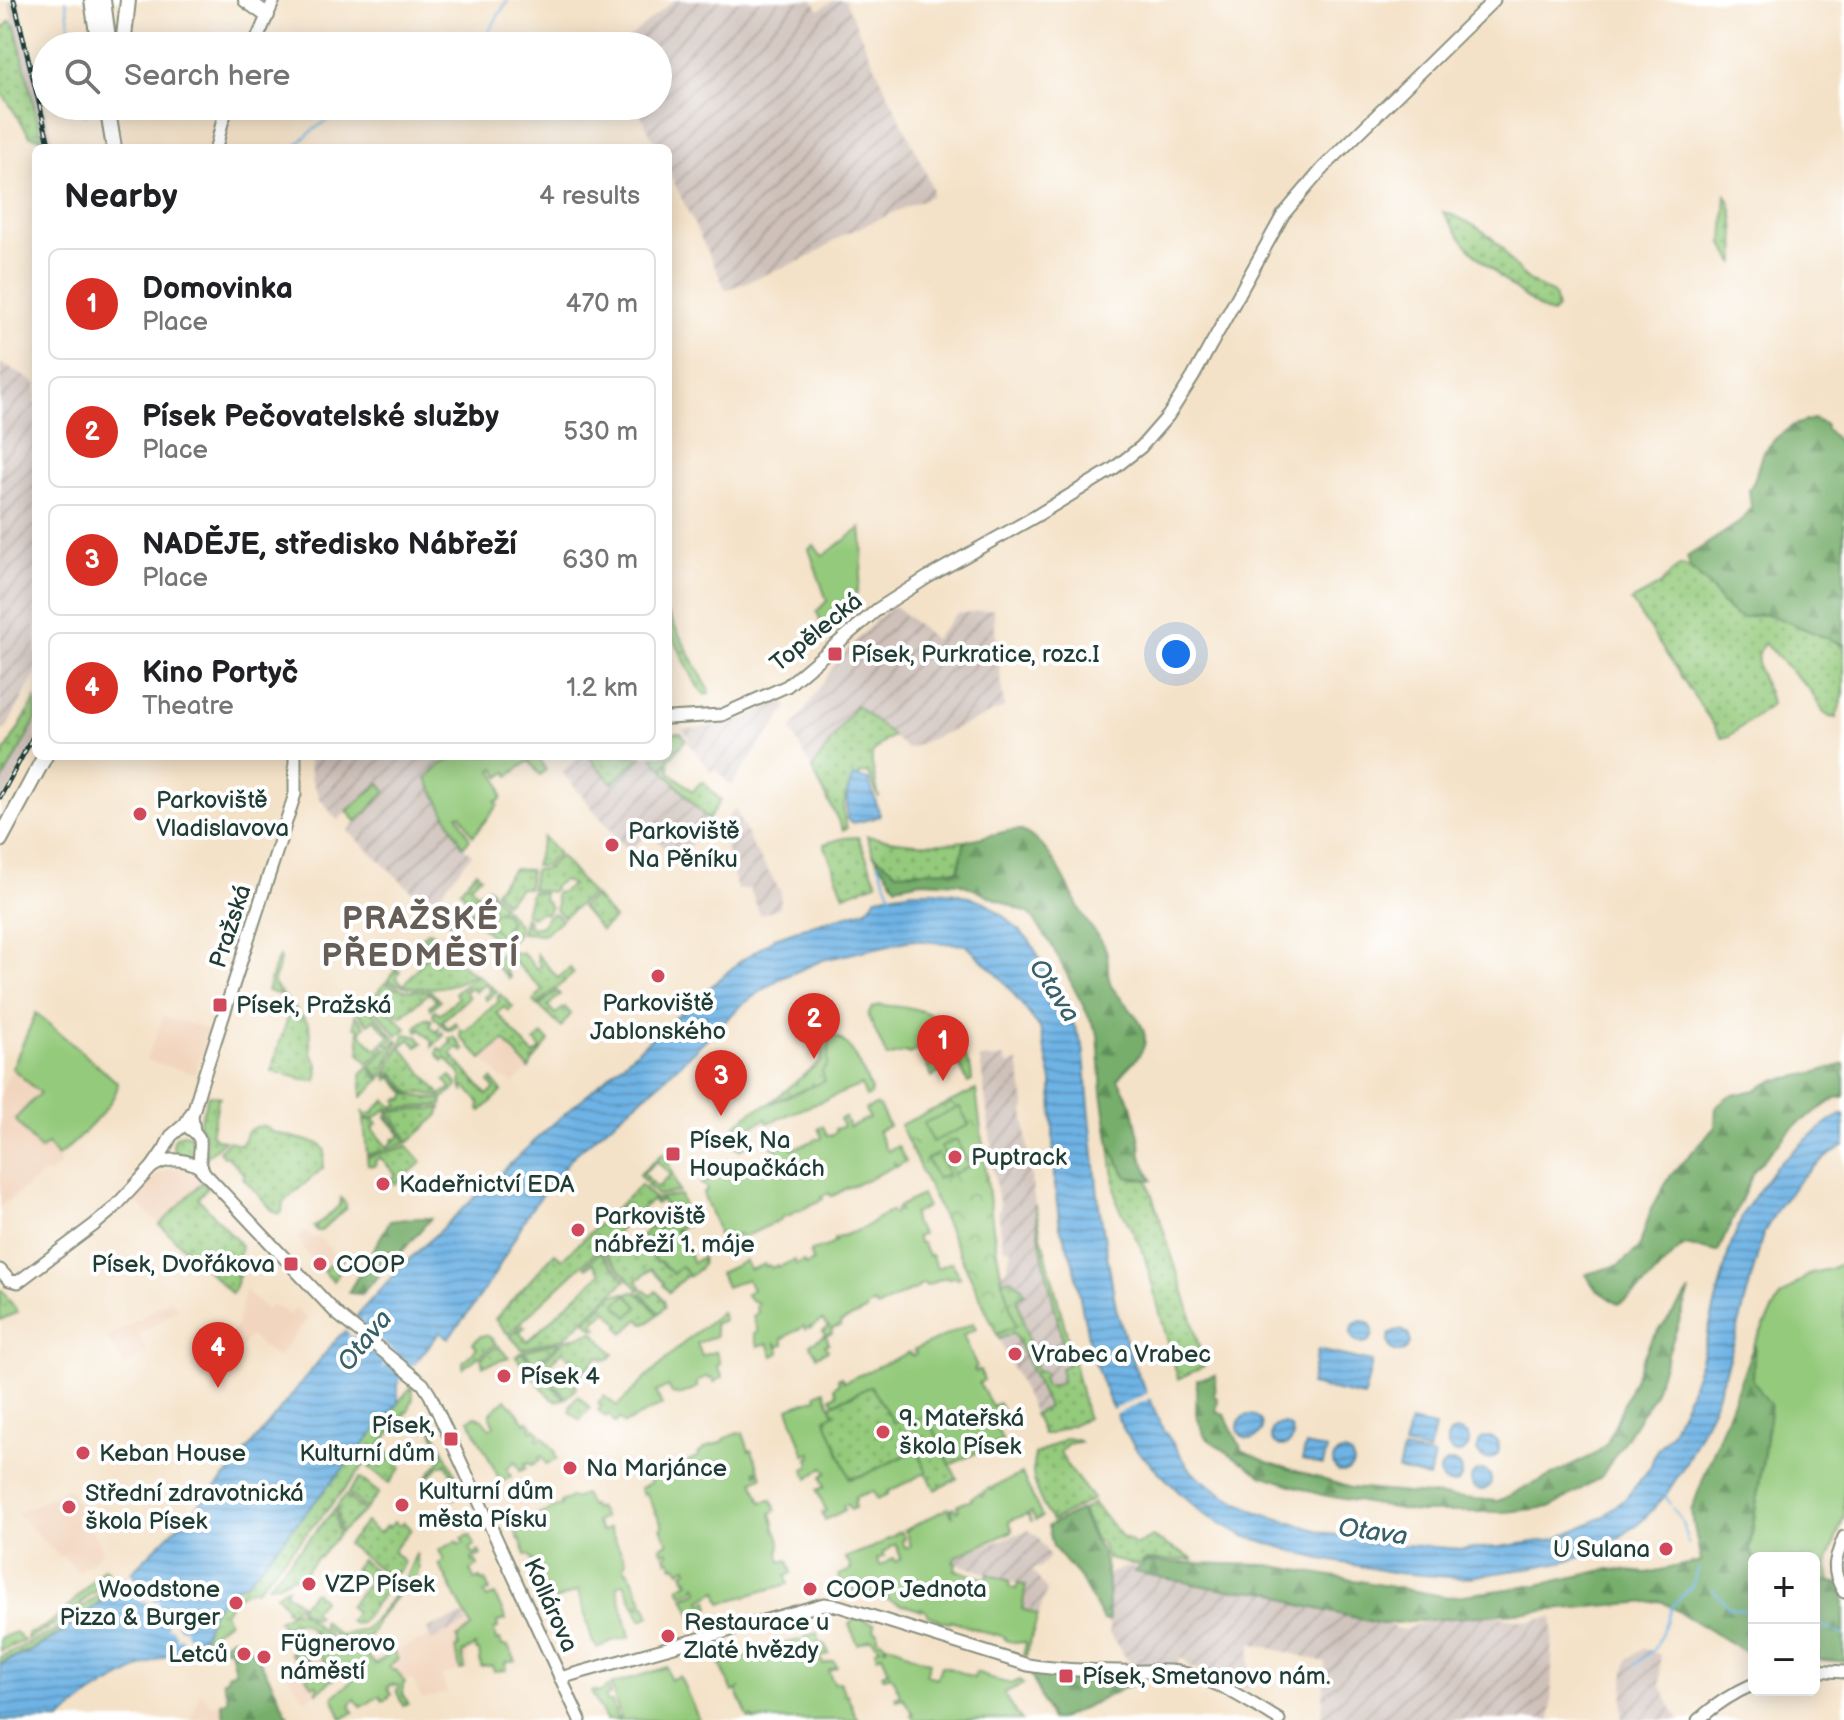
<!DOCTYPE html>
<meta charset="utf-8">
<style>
:root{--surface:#fff;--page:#f2f2f2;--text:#202124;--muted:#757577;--line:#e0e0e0;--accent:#d93025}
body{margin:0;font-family:"Balsamiq Sans",sans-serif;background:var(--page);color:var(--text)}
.controls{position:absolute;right:24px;bottom:24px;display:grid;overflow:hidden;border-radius:12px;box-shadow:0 4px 20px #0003}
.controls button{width:72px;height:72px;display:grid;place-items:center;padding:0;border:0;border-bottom:2px solid var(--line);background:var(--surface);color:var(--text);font:40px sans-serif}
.you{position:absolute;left:1176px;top:654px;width:28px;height:28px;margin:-20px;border:6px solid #fff;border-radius:50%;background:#1a73e8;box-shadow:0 0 0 12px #1a73e833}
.badge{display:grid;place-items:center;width:52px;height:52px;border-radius:50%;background:var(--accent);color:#fff;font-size:26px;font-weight:700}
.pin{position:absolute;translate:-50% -66px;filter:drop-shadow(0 2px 4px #0008)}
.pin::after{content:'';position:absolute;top:42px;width:28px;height:24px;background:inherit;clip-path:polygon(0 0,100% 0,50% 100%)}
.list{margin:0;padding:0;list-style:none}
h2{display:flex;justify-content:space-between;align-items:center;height:104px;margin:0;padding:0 32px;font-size:34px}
h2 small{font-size:26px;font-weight:400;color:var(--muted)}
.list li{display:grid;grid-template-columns:52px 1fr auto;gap:24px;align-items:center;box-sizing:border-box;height:112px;margin:0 16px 16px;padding:0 16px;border:2px solid var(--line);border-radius:12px}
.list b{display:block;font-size:30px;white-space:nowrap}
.list p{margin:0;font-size:26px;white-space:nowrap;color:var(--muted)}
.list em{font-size:26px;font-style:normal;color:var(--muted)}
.icon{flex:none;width:44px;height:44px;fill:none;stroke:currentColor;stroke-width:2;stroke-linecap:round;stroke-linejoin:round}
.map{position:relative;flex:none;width:1844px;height:1720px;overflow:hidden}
.search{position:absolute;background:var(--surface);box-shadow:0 4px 20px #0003;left:32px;top:32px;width:640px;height:88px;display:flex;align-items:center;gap:20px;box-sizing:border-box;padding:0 28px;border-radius:44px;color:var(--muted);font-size:30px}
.panel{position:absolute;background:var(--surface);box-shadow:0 4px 20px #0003;left:32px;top:144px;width:640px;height:616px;border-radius:12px}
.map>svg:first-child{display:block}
.built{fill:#f2d5be}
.industrial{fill:url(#industrial-furrows)}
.railway{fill:#cfc1ba}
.grass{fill:url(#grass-dots);stroke:#5a8458;stroke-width:2}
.forest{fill:url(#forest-firs);stroke:#4b7650;stroke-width:2}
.park{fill:url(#park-crowns);stroke:#5a8458;stroke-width:2}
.garden{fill:#94ca7c;stroke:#5a8458;stroke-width:2;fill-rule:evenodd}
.water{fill:url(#water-rules);stroke:#46788c;stroke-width:2}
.pier{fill:#f4e2c8}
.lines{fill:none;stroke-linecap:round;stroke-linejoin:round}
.stream{stroke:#6eb3e5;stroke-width:2}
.secondary-casing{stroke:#8a907e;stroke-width:15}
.highway-casing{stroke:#8a907e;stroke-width:18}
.secondary{stroke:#fff;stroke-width:11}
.highway{stroke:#fff;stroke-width:14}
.rail-casing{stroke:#1f3d34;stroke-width:5}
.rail{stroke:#fff;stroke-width:2;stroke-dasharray:6;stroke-linecap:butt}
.poi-dot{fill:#d1495b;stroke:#fff;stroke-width:3}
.labels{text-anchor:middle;stroke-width:8;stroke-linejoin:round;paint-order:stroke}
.street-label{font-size:24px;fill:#1f3d34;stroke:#fff}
.poi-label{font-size:24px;fill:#1f3d34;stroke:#fff;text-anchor:start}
.water-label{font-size:26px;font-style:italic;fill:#376069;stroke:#fff}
.district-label{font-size:32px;font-weight:bold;letter-spacing:2px;fill:#665e57;stroke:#fff}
</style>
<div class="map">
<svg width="1844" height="1720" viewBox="0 0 1844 1720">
<defs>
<pattern id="industrial-furrows" width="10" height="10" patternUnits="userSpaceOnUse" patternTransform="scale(2)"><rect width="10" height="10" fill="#cfc1ba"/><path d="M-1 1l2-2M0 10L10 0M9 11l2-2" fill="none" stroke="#a79e98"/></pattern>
<pattern id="grass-dots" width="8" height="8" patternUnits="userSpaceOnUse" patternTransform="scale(2)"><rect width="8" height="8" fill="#94ca7c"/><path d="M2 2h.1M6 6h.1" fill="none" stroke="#78a566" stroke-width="1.8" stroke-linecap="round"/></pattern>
<pattern id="forest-firs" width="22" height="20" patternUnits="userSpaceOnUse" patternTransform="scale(2)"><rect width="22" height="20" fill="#77ae6c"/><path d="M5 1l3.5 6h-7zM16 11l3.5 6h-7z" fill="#618f5a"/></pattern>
<pattern id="park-crowns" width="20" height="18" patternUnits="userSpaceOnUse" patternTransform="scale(2)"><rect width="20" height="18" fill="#94ca7c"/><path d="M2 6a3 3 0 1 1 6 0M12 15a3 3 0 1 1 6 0" fill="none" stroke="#78a566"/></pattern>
<pattern id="water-rules" width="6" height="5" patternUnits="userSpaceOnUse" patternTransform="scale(2)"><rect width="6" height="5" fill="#6eb3e5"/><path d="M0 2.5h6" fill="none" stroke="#5a93ba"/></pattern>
</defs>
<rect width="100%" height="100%" fill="#fff"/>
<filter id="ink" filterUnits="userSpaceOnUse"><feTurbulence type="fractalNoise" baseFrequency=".0125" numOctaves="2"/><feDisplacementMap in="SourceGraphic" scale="16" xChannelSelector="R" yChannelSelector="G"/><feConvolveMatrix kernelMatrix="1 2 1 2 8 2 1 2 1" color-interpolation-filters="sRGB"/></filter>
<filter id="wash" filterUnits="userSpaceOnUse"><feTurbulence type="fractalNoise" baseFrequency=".006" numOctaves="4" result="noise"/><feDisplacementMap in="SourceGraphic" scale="32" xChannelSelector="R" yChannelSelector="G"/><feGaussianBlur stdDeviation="1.8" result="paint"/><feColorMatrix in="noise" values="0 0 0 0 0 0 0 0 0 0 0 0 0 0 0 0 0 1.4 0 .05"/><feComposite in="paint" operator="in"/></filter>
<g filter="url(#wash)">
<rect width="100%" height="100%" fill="#f4e2c8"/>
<g class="built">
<polygon points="164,1016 209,1030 195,1074 146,1060"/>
<polygon points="504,1040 529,1069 513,1084 509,1080 507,1081 504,1078 502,1080 483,1058"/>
<polygon points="12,1068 40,1093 15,1119 40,1149 46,1144 60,1160 61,1164 48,1174 45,1172 0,1207 0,1096"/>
<polygon points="180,1167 189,1170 202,1182 160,1225 134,1199 160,1173 169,1168"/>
<polygon points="305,1230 313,1238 319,1238 336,1255 321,1269 302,1248 303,1245 297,1237"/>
<polygon points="245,1290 267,1310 271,1305 276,1307 277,1306 289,1315 295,1308 308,1318 277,1358 250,1336 234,1356 221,1345 237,1325"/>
<polygon points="170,1300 178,1308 138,1336 148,1352 126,1366 107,1338"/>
<polygon points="68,1488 103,1551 78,1572 63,1555 60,1557 17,1514"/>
<polygon points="465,1614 472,1627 463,1634 469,1668 442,1676 447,1693 422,1699 412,1679 405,1682 392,1663 398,1659 393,1651 430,1637 431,1640 440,1635 467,1625 463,1615"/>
<polygon points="332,1638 342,1641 359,1655 363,1651 368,1653 306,1700 288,1677"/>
<polygon points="201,1692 212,1706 221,1703 225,1720 191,1720"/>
</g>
<g class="industrial">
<polygon points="674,0 813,0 819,10 834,0 845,0 871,58 925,170 932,189 931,196 845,234 810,257 726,290 668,170 668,148 657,148 637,106 658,106 658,46 619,46"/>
<polygon points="0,363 36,383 36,673 5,731 0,728"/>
<polygon points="895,606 934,639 956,614 993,609 1004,708 907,749 856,705 812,769 791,731 831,670 847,650 876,620"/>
<polygon points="782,700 788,707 731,786 716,769 711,772 687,741 690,738 682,729 717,726 745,718"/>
<polygon points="308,756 456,756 440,766 427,780 463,847 472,854 429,907 348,831 386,791 381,784 337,820 319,797 311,778"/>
<polygon points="580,756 588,756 612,783 642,756 651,756 708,820 679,862 668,855 652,830 628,851 562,772"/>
<polygon points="735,808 753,847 781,892 780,907 760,915 750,889 737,890 725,843 713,840"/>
<polygon points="988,1057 989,1059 1005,1057 1006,1063 1008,1064 1018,1062 1026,1109 1024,1110 1028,1156 1042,1253 1068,1365 1062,1383 1047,1387 1045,1386 1043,1377 1045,1375 1037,1372 1017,1297 1025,1294 1023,1290 1014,1281 1006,1279 1002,1280 1001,1274 1007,1269 1011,1249 1004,1248 1002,1241 998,1210 1000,1209 992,1163 994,1162 980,1059"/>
<polygon points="1013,1332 1048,1407 1034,1414 999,1339"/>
<polygon points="1029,1530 1038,1537 1050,1557 1040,1567 1032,1570 1047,1590 1039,1614 1022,1608 1028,1587 952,1562 956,1556"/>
<polygon points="1129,1566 1165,1577 1227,1579 1382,1621 1397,1629 1404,1630 1425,1621 1479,1614 1529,1621 1553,1617 1551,1720 1322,1720 1325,1662 1251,1643 1248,1690 1246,1688 1189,1666 1184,1659 1178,1659 1179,1667 1132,1667 1109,1633 1108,1588 1106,1575"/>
<polygon points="463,1615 467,1624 441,1635 441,1637 431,1641 427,1629"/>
<polygon points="1645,1648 1660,1655 1660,1684 1672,1708 1680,1720 1622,1720 1625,1670 1629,1658"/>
</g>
<g class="railway">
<polygon points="8,0 19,0 55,148 45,148"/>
<polygon points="36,720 36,742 0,807 0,785"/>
</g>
<g class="grass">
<polygon points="10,21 15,26 42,139 30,136 0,90 0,32"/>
<path d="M1726 195C1736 208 1735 244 1736 261L1734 263 1723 244Z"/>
<path d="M1443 212C1462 218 1483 229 1498 244 1504 249 1507 258 1513 264 1524 278 1538 288 1554 294L1557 309 1552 314C1535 310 1478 258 1465 243 1457 233 1450 222 1443 212Z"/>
<path d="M1683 565C1694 570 1705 580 1712 590 1720 599 1727 613 1739 617 1749 619 1760 613 1770 615L1836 641 1844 648V693L1836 718 1830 717 1824 713 1809 689 1764 643C1747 669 1769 681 1771 705L1729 736 1722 738 1631 601C1641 595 1654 590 1662 583 1670 575 1672 568 1683 565Z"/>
<polygon points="668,614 708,688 709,694 705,695 697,686 668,627"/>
<polygon points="36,699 36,720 0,785 0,760"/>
<path d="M856 705 893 736 884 741 872 754V764L879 798 869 774 862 773C846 788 839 807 847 828L843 830 812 769Z"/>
<polygon points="588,756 642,756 612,783"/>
<polygon points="669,763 670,772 693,791 700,783 704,782 712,792 721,800 708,820 663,770"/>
<path d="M867 836C904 843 928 846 965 841L959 870 897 872 873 854Z"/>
<polygon points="543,837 558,854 544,866 535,866"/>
<polygon points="858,837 877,883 844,895 824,844 844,838"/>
<polygon points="560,856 592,894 564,917 555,909 557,904 555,895 557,892 559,893 572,885 563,880 553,887 554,889 551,892 531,889 534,870 545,869"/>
<polygon points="513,869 530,870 528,888 520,888 505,903 495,891"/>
<polygon points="476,871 481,876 470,885 477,894 488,887 492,891 478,902 470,895 467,898 460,890"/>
<polygon points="531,892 544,893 544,899 551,907 546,914 541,912 531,917 525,913"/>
<polygon points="493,893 503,906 499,911 494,912 506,914 503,912 505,908 519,926 517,935 503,947 468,914"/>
<polygon points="594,896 614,919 601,930 581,907"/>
<polygon points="451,901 471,920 469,922 457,912 450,919 455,924 453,926 444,917 443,910"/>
<polygon points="553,913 562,919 544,934 521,933 525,917 529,921 528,924 531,928 542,926 546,918"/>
<path d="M428 931C435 933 439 940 441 945L468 970 475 974C449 991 416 992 387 981L396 969 400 972 396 978 404 985 436 944 429 937 423 943 419 940Z"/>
<polygon points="504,951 519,953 522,952 537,969 541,966 538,962 537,954 558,978 570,968 574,973 537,1005 533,1001 543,990 514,962 505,971 510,977 509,979 492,962"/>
<polygon points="279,957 280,961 273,984 309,1024 311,1054 318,1064 317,1081 311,1081 272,1071 278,1047 289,1015 277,1011 282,995 267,991 274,967"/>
<polygon points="477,975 497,991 486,1000 484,997 491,991 485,984 475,992 471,987 467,990 463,985"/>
<path d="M385 983 404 990 431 991 440 1001 431 1009 429 1006 436 1000 429 993 401 1017C392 1008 383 1003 370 1001Z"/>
<polygon points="461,987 469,997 442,1021 448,1028 455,1022 458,1025 451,1030 447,1030 433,1016 433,1013 435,1010 440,1014 458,998 455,993"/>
<polygon points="557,991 560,995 548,1006 555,1014 565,1007 571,1014 561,1027 539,1006"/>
<polygon points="500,994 513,1007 509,1011 504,1007 497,1013 534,1055 541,1049 535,1041 543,1035 549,1041 532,1063 529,1069 504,1040 482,1059 460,1036 460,1029 464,1032 499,1001 497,997"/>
<polygon points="367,1005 395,1038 387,1045 384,1042 390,1036 374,1019 368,1024 356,1011"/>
<path d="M371 1005C388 1007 396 1017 407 1029L397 1035Z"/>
<polygon points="355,1015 365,1026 360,1032 375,1049 382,1044 385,1048 368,1064 360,1054 358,1027 354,1027"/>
<polygon points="426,1018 432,1020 430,1026 435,1032 439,1028 438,1034 440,1035 442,1032 444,1035 432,1047 432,1041 420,1029 418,1032 416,1029 417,1026"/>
<polygon points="825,1032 831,1034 825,1081 770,1103 821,1061"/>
<polygon points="405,1034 417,1036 422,1043 417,1047 410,1039 401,1047 441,1095 451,1088 445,1080 451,1076 458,1086 444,1098 425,1093 411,1093 393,1072 385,1076"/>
<polygon points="454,1037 465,1050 463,1052 458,1047 451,1054 487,1095 495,1089 489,1082 492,1079 502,1092 481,1111 479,1109 480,1103 466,1087 464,1087 464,1091 462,1089 461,1075 445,1057 443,1061 437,1054 438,1048 443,1050 451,1042 449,1038"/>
<polygon points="397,1040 398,1041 381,1078 370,1066"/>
<polygon points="368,1067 380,1080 362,1097 361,1074"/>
<polygon points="392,1075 410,1095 443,1100 442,1105 385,1110 375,1118 364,1118 363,1110 365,1114 374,1113 374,1110 386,1100 393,1107 399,1104 397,1100 400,1098 403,1100 407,1094 391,1077 388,1080 387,1078"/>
<polygon points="208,1095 221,1097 218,1098 216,1106 217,1107 211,1134 214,1136 215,1139 225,1140 206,1157 206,1138 199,1124"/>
<polygon points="441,1108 439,1115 409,1142 399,1125 388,1112"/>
<polygon points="387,1115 397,1126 407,1143 367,1155 364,1120 374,1120 377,1124 372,1129 387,1147 393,1142 392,1140 394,1138 396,1140 401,1135 386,1117"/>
<path d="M262 1126 268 1128 272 1132 320 1144 325 1151 323 1168 286 1200 283 1203 282 1212 279 1214 273 1211 243 1178 245 1175 227 1156H224L219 1151 229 1141 242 1145C245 1133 249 1127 262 1126Z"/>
<circle cx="184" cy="1145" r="11"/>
<polygon points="408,1146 422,1162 395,1185 390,1180 396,1175 380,1157 375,1161 376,1164 374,1166 368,1165 367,1157"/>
<polygon points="1110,1146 1127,1177 1147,1180 1188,1305 1204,1366 1178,1379 1143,1251 1117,1202"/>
<polygon points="663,1153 666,1156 679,1192 657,1195 647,1185 650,1181 657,1188 670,1175 657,1161 643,1173 648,1179 645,1182 639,1175"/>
<polygon points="202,1182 207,1188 198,1198 241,1245 239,1257 246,1265 241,1270 232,1294 160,1225"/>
<polygon points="641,1185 654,1198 508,1334 495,1319 555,1253 562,1259"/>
<polygon points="680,1195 688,1217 662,1226 660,1261 672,1273 681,1266 690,1276 685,1277 669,1292 663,1285 664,1283 651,1269 637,1281 642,1288 639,1290 602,1250 615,1238 617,1241 612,1246 621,1255 669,1209 661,1200 656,1204 653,1202 658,1198"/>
<polygon points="341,1198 346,1204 346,1208 321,1231 317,1231 313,1226 315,1227 340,1205"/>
<polygon points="1035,1205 1041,1235 1073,1358 1087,1418 1051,1434 1043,1434 1034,1414 1048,1407 1014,1333 999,1339 997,1334 1016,1326 1002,1280 1011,1279 1022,1287 1025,1294 1017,1298 1037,1372 1043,1371 1045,1375 1043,1378 1044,1385 1047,1387 1062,1383 1061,1368 1068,1365 1042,1253"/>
<polygon points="343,1252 345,1255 337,1269 339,1273 333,1281 323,1271"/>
<polygon points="600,1252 626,1280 564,1338 522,1349 510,1336 522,1325 525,1327 519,1332 528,1341 601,1273 593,1263 587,1268 585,1266"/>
<polygon points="644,1290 651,1296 656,1291 664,1300 665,1307 659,1313 641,1293"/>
<polygon points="637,1292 658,1314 648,1323 643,1323 639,1319 624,1333 618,1327 620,1324 607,1310 593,1323 598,1328 594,1329 586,1321 614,1294"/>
<polygon points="593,1332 614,1354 609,1359 603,1360 599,1356 581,1374 575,1367 576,1365 563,1351 549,1364 554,1370 546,1375 537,1366 565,1340"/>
<polygon points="486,1335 491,1338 496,1344 463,1368 463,1362 477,1348 473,1343 481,1336"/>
<polygon points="561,1341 535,1364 524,1351"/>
<polygon points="498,1346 509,1358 483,1366 481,1358"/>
<polygon points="522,1352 564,1399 557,1401 551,1398 516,1357"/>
<polygon points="556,1372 562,1378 568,1373 576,1383 576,1389 566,1398 550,1380"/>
<path d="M412 1386 413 1398 408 1411 334 1502 257 1589 246 1591 233 1599 224 1613 228 1621 196 1645 192 1642 204 1635C208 1614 225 1588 246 1583Z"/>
<polygon points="871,1386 894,1423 911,1415 914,1420 927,1414 957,1479 935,1490 916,1450 866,1474 850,1479 825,1418 834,1413 831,1405"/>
<path d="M579 1396 590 1408 580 1420 570 1412C569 1404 573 1401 579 1396Z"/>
<polygon points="429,1424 431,1424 465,1494 451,1499 459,1490 452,1482 443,1491 441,1488 452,1476 446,1463 442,1466 440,1465 429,1477 427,1476 443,1457"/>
<path d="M1066 1438 1077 1440 1080 1442 1067 1444 1060 1452 1066 1464 1093 1499 1052 1521C1040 1502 1028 1478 1035 1455Z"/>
<path d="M384 1449 390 1454V1458C394 1462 399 1462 402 1467L389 1483 369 1467Z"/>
<polygon points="360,1478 379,1493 366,1509 348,1493"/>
<polygon points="346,1495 364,1511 340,1533 337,1506"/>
<polygon points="1093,1503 1123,1538 1137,1545 1152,1537 1194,1560 1146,1560 1137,1565 1107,1559 1101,1543 1095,1539 1082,1510"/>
<polygon points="335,1509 338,1535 320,1557 318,1556 299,1579 293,1576 278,1584 268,1585"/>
<polygon points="366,1522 377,1532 381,1532 386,1526 389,1528 394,1522 400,1526 403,1522 411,1529 393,1551 404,1562 399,1571 384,1573 347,1544"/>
<polygon points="416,1554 419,1569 415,1581 409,1581 377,1620 373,1631 368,1637 339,1638 323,1628 323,1621 339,1635 365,1630 401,1588"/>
<polygon points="361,1560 391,1584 360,1623 353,1624 349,1621 356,1612 349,1606 369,1582 354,1569"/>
<path d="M104 1568 107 1570 108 1578 93 1594 91 1593 84 1601H81L82 1604 52 1626 50 1625 49 1628 27 1640 28 1634C59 1624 82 1591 104 1568Z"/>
<polygon points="288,1586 285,1592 300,1604 289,1612 285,1610 287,1608 276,1595"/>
<polygon points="314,1591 323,1599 312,1611 318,1617 312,1618 299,1608"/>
<path d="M98 1595 102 1599C72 1628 38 1647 0 1663V1657L50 1633Z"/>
<polygon points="294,1611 300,1611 332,1639 324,1644 313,1631 301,1622 290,1624 285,1628 278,1620"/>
<polygon points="16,1632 24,1641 0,1651 0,1638"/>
</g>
<g class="forest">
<polygon points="1813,419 1826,425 1826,429 1844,447 1844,645 1770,615 1759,614 1743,618 1736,616 1722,603 1711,588 1690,568 1687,557 1740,522 1751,507 1749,490 1754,481 1762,454 1776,438 1794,425"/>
<path d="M1020 830C1056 847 1067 888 1085 919 1091 928 1103 941 1106 950 1110 962 1105 976 1112 987 1122 1003 1144 1018 1145 1039 1145 1056 1126 1066 1118 1079L1132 1105 1140 1141 1141 1156 1152 1180 1127 1177 1110 1146 1102 1093 1098 1034 1051 944 1030 914 960 883 922 881 896 886 873 854 897 872 958 870 965 841 1008 831Z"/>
<path d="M1844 1064V1097L1836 1098 1793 1127 1755 1169 1718 1252 1685 1245C1661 1262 1645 1293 1618 1304L1594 1287 1586 1274 1619 1265 1639 1248 1651 1209 1671 1175 1715 1127 1716 1106 1729 1096 1755 1090 1775 1080 1810 1074Z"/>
<polygon points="416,1218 431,1218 398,1256 361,1294 348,1293 390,1221"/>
<polygon points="1690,1291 1653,1396 1601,1477 1551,1507 1506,1512 1416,1512 1322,1495 1261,1475 1205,1437 1196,1414 1197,1380 1216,1375 1214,1395 1218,1399 1216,1412 1225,1415 1242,1450 1267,1462 1351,1488 1498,1501 1594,1455 1607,1443 1650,1342"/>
<polygon points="1755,1342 1753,1380 1771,1405 1750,1541 1750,1549 1754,1558 1754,1657 1661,1601 1381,1624 1296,1604 1274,1592 1219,1589 1134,1572 1145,1562 1269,1565 1449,1597 1538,1585 1608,1569 1647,1573 1701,1561 1691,1511"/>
<path d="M1080 1510 1094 1541C1111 1557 1108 1598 1109 1621L1103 1620 1080 1578 1053 1547 1048 1526Z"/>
<polygon points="1814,1579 1843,1584 1844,1586 1844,1662 1814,1659"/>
<path d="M231 1637C256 1639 279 1699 290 1720H225L221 1703 228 1700 223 1680 227 1679V1674L235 1671 230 1649 223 1647 221 1645Z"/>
<path d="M1042 1670C1060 1678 1064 1674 1082 1674 1097 1673 1113 1675 1129 1676L1133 1684 1058 1720H1051L1030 1673Z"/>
</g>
<g class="park">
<polygon points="668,733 681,733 686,739 662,768 651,756 668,756"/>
<polygon points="501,911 506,914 509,921 505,934 500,935 491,926 490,918 494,912"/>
<polygon points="976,1090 993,1228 1002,1280 1016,1326 997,1334 900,1125"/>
<polygon points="2,1290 18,1312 0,1320 0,1291"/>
<polygon points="627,1294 638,1307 628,1317 616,1304"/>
</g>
<g class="garden">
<path d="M861 528C865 559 861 599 841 624 837 630 831 633 825 636L817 611 827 601 809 549 814 545 823 556Z"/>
<polygon points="456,756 538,756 546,770 540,775 529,761 509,776 507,772 500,777 495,768 492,770 500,784 502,797 499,801 495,801 498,805 473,836 461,814 458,815 470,839 463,847 427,779 439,766"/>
<polygon points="380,783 386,791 357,822 347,811"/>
<polygon points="880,1005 912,1008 947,1019 971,1070 972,1081 968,1083 960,1066 946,1068 932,1077 923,1059 927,1057 922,1048 909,1054 907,1052 887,1057 868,1015 872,1008"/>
<path d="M36 1013 118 1083C117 1105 74 1143 57 1157L47 1144 40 1150 15 1119 40 1093 12 1068Z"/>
<path d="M831 1034C855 1044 861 1068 871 1090L870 1095 866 1097 861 1085 768 1123 766 1119 745 1131 748 1137H746L748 1146 739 1150 725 1135 752 1111 825 1081 822 1071 827 1066Z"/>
<path d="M876 1105 879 1106 889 1126 878 1131 885 1148 888 1151 898 1146 906 1162 902 1163 897 1167 894 1161 895 1166C878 1174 861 1183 846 1188 841 1191 837 1195 831 1196L829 1193 822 1196 823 1199 799 1211 797 1210 790 1215 782 1217V1219L742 1238 739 1234 735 1235 737 1239 731 1243 735 1253 726 1257 725 1246 720 1242 716 1225 703 1194 707 1190 705 1186 701 1184 700 1177 702 1176 705 1182 708 1181 706 1174 722 1168 725 1178 738 1173 739 1175 750 1168H756L757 1165H763V1163L779 1158 775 1148 772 1147 788 1140 793 1149 817 1139H821L822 1137 818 1128 823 1126 827 1135H833L836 1131 835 1129 843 1127 840 1119 845 1117 849 1127 869 1118 865 1109Z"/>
<polygon points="960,1107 969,1125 932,1142 924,1123"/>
<polygon points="957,1140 969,1167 953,1174 941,1147"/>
<polygon points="938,1154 948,1174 937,1179 927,1159"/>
<polygon points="921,1195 927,1207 913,1214 914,1222 922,1234 916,1237 919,1243 922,1243 928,1256 931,1255 937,1268 952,1262 960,1277 956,1279 954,1276 948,1279 947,1277 926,1286 924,1283 918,1286 918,1288 901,1295 877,1308 874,1303 867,1307 867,1310 840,1323 841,1326 831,1329 832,1333 826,1336 829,1343 825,1345 828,1350 817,1356 810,1344 825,1335 823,1331 829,1327 822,1320 811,1328 810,1326 806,1329 804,1326 782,1339 784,1344 779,1347 775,1342 780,1352 773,1356 768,1343 758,1346 754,1334 758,1332 753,1316 758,1313 756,1307 758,1303 751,1300 746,1294 752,1290 747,1279 726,1287 720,1273 745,1261 750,1270 765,1264 766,1267 769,1265 771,1268 778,1265 779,1267 794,1260 796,1265 803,1261 806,1265 813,1261 810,1253 811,1251 828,1246 835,1242 834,1239 864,1228 876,1219 891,1211 893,1214 895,1213 895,1210 897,1209 900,1212 898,1207"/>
<path d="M688 1217 690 1224 675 1230 676 1232 679 1231 680 1239H683L693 1263 702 1257C705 1267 697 1270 690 1276L681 1266 673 1274 660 1261 657 1262 643 1245 662 1226Z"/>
<polygon points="1844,1262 1844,1517 1828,1560 1827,1568 1830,1582 1814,1579 1814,1558 1754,1558 1750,1549 1771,1406 1753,1380 1755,1342 1780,1297 1811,1273 1830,1269"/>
<polygon points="721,1312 724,1320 714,1324 716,1336 697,1343 702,1356 716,1351 720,1363 717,1366 723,1377 714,1382 712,1378 709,1379 707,1376 696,1383 698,1387 678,1396 677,1393 673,1395 668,1386 656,1392 662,1405 624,1424 620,1419 615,1423 609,1414 606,1417 598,1410 602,1406 598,1403 604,1396 617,1406 679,1347"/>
<path d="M973 1323 976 1329 963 1335 977 1367 974 1369 975 1372 980 1370 984 1380 979 1383 992 1406 999 1403 1003 1412 992 1417 1002 1440C984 1449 968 1457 950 1465L927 1414 913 1421 910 1415 894 1423 871 1386 834 1403 831 1397 837 1394 834 1387 839 1383 838 1379 841 1377 844 1382 910 1352 912 1356 916 1354 914 1350Z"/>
<polygon points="824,1390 834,1414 825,1418 850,1479 866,1474 917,1450 927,1472 887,1492 888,1494 877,1499 873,1491 855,1497 856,1500 854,1502 856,1507 851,1510 847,1504 843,1506 845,1510 825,1520 822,1513 826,1511 817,1490 825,1487 821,1477 827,1472 823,1467 808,1479 804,1469 810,1466 808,1458 812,1456 811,1453 805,1455 788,1408 817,1398 816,1394"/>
<polygon points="506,1399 526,1423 528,1421 532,1426 530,1428 532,1431 535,1428 540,1434 537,1438 539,1440 543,1436 556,1453 554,1455 558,1459 546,1464 542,1456 539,1458 540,1461 532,1465 529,1462 524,1464 526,1468 520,1471 515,1461 507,1469 511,1477 501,1482 469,1420 476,1416 482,1419 490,1429 494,1426 490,1417 491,1413"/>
<path d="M738 1433 739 1434 743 1433 749 1451 752 1450 759 1470 755 1471 756 1474 760 1472 762 1477 753 1481 761 1502 772 1500 776 1510 771 1513 775 1527 774 1528C786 1544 775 1547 781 1562L788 1560 792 1573 786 1576 788 1584 721 1603 717 1591 701 1600 703 1603 708 1600 710 1608 695 1614 696 1616 693 1618 684 1597 688 1595 689 1596 699 1591 696 1585 694 1590 682 1594 679 1587 689 1582 688 1579 686 1580 683 1573 688 1570 687 1567 680 1571 677 1565 673 1566 670 1560 667 1561 665 1556 669 1554 667 1551 663 1553 660 1547 668 1543 661 1528 663 1527 646 1493 643 1494 640 1488 651 1483 648 1475 660 1470 666 1482 679 1476 675 1467 699 1456 698 1454 706 1448 724 1441V1439Z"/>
<path d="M1022 1474 1042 1517 1036 1520 1031 1512 1028 1514 1032 1522 1027 1514 1009 1521 1013 1531 957 1556 953 1562 956 1564 955 1570 986 1579 988 1574 1010 1581 1009 1587 1016 1589 1018 1583 1026 1586 1022 1609 1038 1615 1026 1656 1023 1655 1026 1644 1025 1642 1016 1643 1005 1640V1637L995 1634 994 1635 951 1621 950 1623 939 1621V1619L929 1616 926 1611 922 1609 921 1611 905 1605 904 1606 886 1599 888 1591H887L884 1600 864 1594 866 1585 862 1593 852 1590 854 1581 841 1586 839 1575 851 1570 850 1567 851 1565 845 1558 878 1545 901 1531 905 1539 902 1541 906 1548 911 1546 906 1531H904L948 1508 952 1516H953L951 1508 954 1507 956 1511 959 1510 957 1505 972 1500 971 1498 980 1493 982 1496 984 1494 983 1492 990 1488 991 1490 994 1489 993 1487ZM896 1544 901 1559 896 1562 894 1558 880 1566 877 1559 884 1556 882 1553 889 1549V1547Z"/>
<polygon points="584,1494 590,1506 592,1505 594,1509 598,1507 604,1518 596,1522 601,1532 609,1528 626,1561 624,1567 626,1571 628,1570 644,1602 637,1605 639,1607 645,1605 650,1616 641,1620 624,1583 617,1587 630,1637 612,1641 602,1647 601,1646 597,1649 595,1643 593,1643 578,1591 552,1602 533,1566 535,1565 529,1555 526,1555 520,1539 518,1539 516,1533 521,1531 519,1527 527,1520 561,1505 561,1502 572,1497 574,1499"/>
<polygon points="470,1535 475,1545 470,1548 473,1554 479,1551 481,1555 472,1559 473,1562 476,1561 478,1566 470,1571 475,1580 480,1578 482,1581 485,1580 490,1591 484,1593 486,1598 495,1595 506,1620 497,1622 498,1628 494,1629 496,1641 500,1640 502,1646 508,1646 516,1661 505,1663 506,1670 494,1671 492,1666 481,1667 479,1651 476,1651 475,1646 462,1653 465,1669 460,1670 456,1648 459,1647 457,1638 472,1627 439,1564 444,1561 439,1550 457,1541 459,1545 464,1543 462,1538"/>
<polygon points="855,1618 875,1624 874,1630 878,1632 878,1639 885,1643 884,1648 886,1648 887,1644 901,1649 908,1654 930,1662 926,1675 937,1678 941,1666 944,1666 974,1678 976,1672 987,1676 987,1678 1011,1684 1020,1680 1023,1684 1004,1693 1011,1707 1022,1720 914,1720 911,1715 913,1714 903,1698 896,1700 895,1697 900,1694 893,1678 890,1675 884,1678 882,1674 889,1671 882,1655 877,1657 875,1650 880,1647 871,1639 858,1644 849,1625"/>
<polygon points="313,1631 324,1644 332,1639 342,1641 359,1655 363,1651 375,1664 393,1651 398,1659 389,1666 393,1671 396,1670 405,1683 403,1684 403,1694 408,1704 403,1706 396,1690 399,1688 398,1685 394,1686 393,1684 387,1687 391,1695 388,1696 389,1698 383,1701 379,1696 362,1707 355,1699 350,1705 354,1712 342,1719 333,1697 361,1673 353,1664 317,1692 316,1690 318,1687 316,1684 313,1686 306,1677 322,1664 323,1666 326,1664 313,1645 302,1655 308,1660 300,1665 290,1653 292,1651 294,1652 298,1648 296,1646"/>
<polygon points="817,1633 821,1645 825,1644 829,1654 820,1657 823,1664 834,1661 837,1667 828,1671 834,1683 840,1682 844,1692 843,1693 844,1695 847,1694 854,1711 853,1712 859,1720 753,1720 753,1717 749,1719 737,1692 739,1689 733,1692 719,1661 737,1658 738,1659 748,1656 748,1653 770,1647 771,1650 785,1646 785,1643 806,1639 806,1636"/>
<polygon points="667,1667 670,1680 679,1676 681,1679 699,1720 606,1720 591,1692 595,1691 596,1693 604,1691 604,1688 608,1687 610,1695 605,1697 606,1702 612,1702 617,1719 620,1717 611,1685"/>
</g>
<g class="water">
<polygon points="853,776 869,780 880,815 875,818 853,823 847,819 847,793"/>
<path d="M913 891H937L956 893 985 902 1008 920 1030 941 1064 1003 1083 1046 1099 1205 1116 1308 1133 1363 1163 1429 1193 1473 1224 1495 1259 1513 1330 1534 1404 1545 1463 1549 1499 1547 1556 1539 1603 1517 1625 1499 1650 1468 1656 1451 1671 1433 1688 1395 1701 1360 1730 1247 1744 1212 1776 1166 1807 1139 1835 1118 1844 1114V1146L1829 1154 1802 1177 1779 1206 1763 1234 1736 1336 1716 1399 1685 1465 1665 1496 1641 1522 1610 1544 1576 1559 1524 1569 1461 1578 1397 1573 1316 1558 1244 1536 1205 1515 1181 1494 1137 1450 1125 1432 1110 1403 1091 1352 1073 1262 1060 1227 1054 1179 1052 1081 1040 1028 1001 978 966 945 911 940 823 960 779 979 743 1004 663 1080 571 1158 529 1212 493 1277 472 1308 448 1338 440 1332 398 1384V1404L246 1583C225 1588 208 1614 204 1635L193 1641 189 1646 141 1667 109 1684 90 1696 60 1720H0V1664L29 1652 59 1635 84 1616 105 1598 190 1514 228 1474 339 1336 346 1331 360 1312 398 1270 545 1131 738 963 775 938 815 924 866 910 877 897Z"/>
<circle cx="1362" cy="1332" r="11"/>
<circle cx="1399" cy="1341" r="11"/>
<polygon points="1318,1350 1372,1362 1364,1397 1310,1385"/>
<circle cx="1250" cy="1427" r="12"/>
<polygon points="1410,1422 1435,1427 1429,1452 1404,1446"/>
<circle cx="1282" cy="1435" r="11"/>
<circle cx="1458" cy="1442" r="11"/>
<circle cx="1488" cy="1448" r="11"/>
<polygon points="1306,1445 1327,1450 1323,1465 1302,1460"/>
<polygon points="1403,1450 1434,1456 1429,1478 1398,1470"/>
<circle cx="1343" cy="1462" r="10"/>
<circle cx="1451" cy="1473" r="11"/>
<circle cx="1481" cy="1480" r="10"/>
</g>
<g class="pier">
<polygon points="366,1316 361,1325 411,1366 419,1358 413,1366 415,1369 407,1379 405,1378 400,1383 399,1382 403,1376 388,1364 381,1369 385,1362 370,1350 363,1355 367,1347 352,1335 346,1341 350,1334 346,1330 347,1327 354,1319 360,1323"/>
<polygon points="1150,1392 1153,1397 1112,1416 1110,1411"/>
<polygon points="128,1568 137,1583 142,1583 141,1587 146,1592 150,1592 150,1596 155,1601 159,1601 158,1605 164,1611 168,1610 167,1615 172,1620 177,1619 176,1624 181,1629 185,1628 185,1633 193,1639 193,1643 189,1646 185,1646 186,1643 180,1637 176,1638 176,1634 171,1628 167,1629 168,1625 162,1619 158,1620 159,1616 154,1610 149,1610 150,1606 145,1601 141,1601 141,1597 136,1591 132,1592 133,1587 122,1574"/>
</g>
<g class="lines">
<g class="stream">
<polyline points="66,0 72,46"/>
<polyline points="480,46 508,0"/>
<polyline points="80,106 86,116"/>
<path d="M294 148C316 125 329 118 358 106"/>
<polyline points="878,863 891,895"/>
<polyline points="1665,1494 1670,1504"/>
<polyline points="1673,1508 1684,1525 1688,1544"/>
<polyline points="1712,1589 1730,1608 1754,1612"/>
<polyline points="1814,1624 1842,1634 1844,1636"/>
<polyline points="1635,1665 1652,1651 1657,1644 1673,1605 1692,1586 1698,1569"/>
</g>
</g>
</g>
<g filter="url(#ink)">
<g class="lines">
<g class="secondary-casing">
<g id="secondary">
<polyline points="254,46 274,0"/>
<polyline points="216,148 222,123 228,106"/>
<polyline points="668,718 722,715 787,686 878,609 928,577 1036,516 1113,469 1141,447 1168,416 1193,377 1283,215 1323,168 1494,0"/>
<path d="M190 1129C210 1141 193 1153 203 1170"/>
<polyline points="194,1131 192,1116 201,1085 295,794 295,756"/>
<path d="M152 1167C167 1157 182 1158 198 1166L337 1314 423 1384 430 1395 580 1720"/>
<polyline points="0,1270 9,1280 18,1282 94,1225 113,1209 152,1167 165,1148 171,1136 185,1124 192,1112"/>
<path d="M1844 1537C1835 1559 1830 1570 1844 1592"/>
<polyline points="1814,1670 1844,1672"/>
<path d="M560 1678 824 1604 839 1606 1028 1665C1059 1670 1090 1671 1121 1671 1140 1672 1159 1669 1178 1672 1214 1678 1248 1701 1279 1720"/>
<path d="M1698 1720C1715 1705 1733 1693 1754 1684"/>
</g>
</g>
<g class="highway-casing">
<g id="highway">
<polyline points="92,0 99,46"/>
<polyline points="103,0 109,46"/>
<polyline points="246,0 267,15"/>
<polyline points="123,46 128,0"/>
<polyline points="107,106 114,148"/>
<polyline points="0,840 45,756"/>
</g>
</g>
<use href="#secondary" class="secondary"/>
<use href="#highway" class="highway"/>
<g class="rail-casing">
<g id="rail">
<polyline points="14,0 50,148"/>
<polyline points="0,797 36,731"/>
</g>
</g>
<use href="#rail" class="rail"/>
</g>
</g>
<g class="poi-dot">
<rect x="827" y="646" width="16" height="16" rx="4"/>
<circle cx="140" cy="814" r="8"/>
<circle cx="612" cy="845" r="8"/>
<circle cx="658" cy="976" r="8"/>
<rect x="212" y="997" width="16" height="16" rx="4"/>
<rect x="665" y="1146" width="16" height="16" rx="4"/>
<circle cx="955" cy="1157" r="8"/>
<circle cx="383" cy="1184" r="8"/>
<circle cx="578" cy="1230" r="8"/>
<rect x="283" y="1256" width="16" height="16" rx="4"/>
<circle cx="320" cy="1264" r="8"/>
<circle cx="1015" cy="1354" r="8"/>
<circle cx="504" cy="1376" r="8"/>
<circle cx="883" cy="1432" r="8"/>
<rect x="443" y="1431" width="16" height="16" rx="4"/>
<circle cx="83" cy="1453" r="8"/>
<circle cx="570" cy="1468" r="8"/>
<circle cx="402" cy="1505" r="8"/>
<circle cx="69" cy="1507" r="8"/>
<circle cx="1666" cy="1549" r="8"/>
<circle cx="309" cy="1584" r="8"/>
<circle cx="810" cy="1589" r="8"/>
<circle cx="236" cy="1603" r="8"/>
<circle cx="668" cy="1636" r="8"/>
<circle cx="244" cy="1654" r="8"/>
<circle cx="264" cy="1657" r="8"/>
<rect x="1058" y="1668" width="16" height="16" rx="4"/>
</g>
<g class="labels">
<g class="street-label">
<text transform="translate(816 632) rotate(-39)" y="8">Topělecká</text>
<text transform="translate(230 926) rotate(-72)" y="8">Pražská</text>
<text transform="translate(551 1605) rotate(66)" y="8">Kollárova</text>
</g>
<g class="poi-label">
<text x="851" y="662">Písek, Purkratice, rozc.I</text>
<text x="156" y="808">Parkoviště<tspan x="156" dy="28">Vladislavova</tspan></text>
<text x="628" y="839">Parkoviště<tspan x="628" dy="28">Na Pěníku</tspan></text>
<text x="658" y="1011" text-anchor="middle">Parkoviště<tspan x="658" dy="28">Jablonského</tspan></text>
<text x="236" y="1013">Písek, Pražská</text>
<text x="689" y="1148">Písek, Na<tspan x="689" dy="28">Houpačkách</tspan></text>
<text x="971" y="1165">Puptrack</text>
<text x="399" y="1192">Kadeřnictví EDA</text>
<text x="594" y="1224">Parkoviště<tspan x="594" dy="28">nábřeží 1. máje</tspan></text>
<text x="275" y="1272" text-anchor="end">Písek, Dvořákova</text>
<text x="336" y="1272">COOP</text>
<text x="1031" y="1362">Vrabec a Vrabec</text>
<text x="520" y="1384">Písek 4</text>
<text x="899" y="1426">9. Mateřská<tspan x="899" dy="28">škola Písek</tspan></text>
<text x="435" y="1433" text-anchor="end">Písek,<tspan x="435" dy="28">Kulturní dům</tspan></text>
<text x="99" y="1461">Keban House</text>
<text x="586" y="1476">Na Marjánce</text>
<text x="418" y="1499">Kulturní dům<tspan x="418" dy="28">města Písku</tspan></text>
<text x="85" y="1501">Střední zdravotnická<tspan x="85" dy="28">škola Písek</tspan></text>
<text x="1650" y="1557" text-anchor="end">U Sulana</text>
<text x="325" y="1592">VZP Písek</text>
<text x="220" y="1597" text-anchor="end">Woodstone<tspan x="220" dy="28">Pizza &amp; Burger</tspan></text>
<text x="826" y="1597">COOP Jednota</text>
<text x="684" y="1630">Restaurace u<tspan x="684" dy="28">Zlaté hvězdy</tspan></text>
<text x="280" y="1651">Fügnerovo<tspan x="280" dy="28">náměstí</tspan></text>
<text x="228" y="1662" text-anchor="end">Letců</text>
<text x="1082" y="1684">Písek, Smetanovo nám.</text>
</g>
<g class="water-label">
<text transform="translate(1055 990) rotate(57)" y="9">Otava</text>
<text transform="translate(364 1340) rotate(-51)" y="9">Otava</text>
<text transform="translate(1373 1531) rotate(8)" y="9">Otava</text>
</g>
<g class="district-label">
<text x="421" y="929">PRAŽSKÉ<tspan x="421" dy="37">PŘEDMĚSTÍ</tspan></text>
</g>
</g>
</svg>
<div class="controls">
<button>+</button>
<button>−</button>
</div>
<div class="you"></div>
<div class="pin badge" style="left:943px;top:1081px">1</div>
<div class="pin badge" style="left:814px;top:1059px">2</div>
<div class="pin badge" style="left:721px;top:1116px">3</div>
<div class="pin badge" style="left:218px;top:1388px">4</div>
<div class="search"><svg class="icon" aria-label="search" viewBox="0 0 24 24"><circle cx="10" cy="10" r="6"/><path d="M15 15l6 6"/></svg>Search here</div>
<section class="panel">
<h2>Nearby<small>4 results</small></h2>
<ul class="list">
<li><span class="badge">1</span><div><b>Domovinka</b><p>Place</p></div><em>470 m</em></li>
<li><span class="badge">2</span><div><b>Písek Pečovatelské služby</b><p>Place</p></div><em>530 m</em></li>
<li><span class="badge">3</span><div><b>NADĚJE, středisko Nábřeží</b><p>Place</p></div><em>630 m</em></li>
<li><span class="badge">4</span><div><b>Kino Portyč</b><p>Theatre</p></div><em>1.2 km</em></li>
</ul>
</section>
</div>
